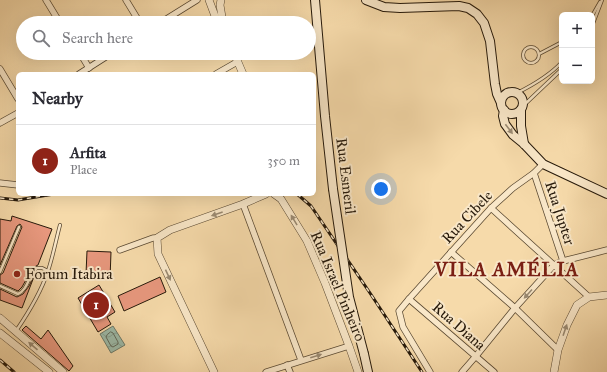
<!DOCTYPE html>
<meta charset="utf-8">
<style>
:root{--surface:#fff;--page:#f2f2f3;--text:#2b2b33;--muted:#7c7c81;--line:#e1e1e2;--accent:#8f2418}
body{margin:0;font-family:"IM FELL Great Primer",serif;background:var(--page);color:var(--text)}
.controls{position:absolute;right:12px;top:12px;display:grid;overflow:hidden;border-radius:6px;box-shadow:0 4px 16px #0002}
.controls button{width:36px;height:36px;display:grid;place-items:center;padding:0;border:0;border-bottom:1px solid var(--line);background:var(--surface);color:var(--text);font:20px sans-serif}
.you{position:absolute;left:381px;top:189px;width:14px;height:14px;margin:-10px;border:3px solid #fff;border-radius:50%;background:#1a73e8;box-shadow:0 0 0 6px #1a73e833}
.badge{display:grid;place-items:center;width:26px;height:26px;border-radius:50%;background:var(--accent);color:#fff;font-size:13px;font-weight:700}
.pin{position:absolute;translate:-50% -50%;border:2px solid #fff;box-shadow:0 1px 4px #0006}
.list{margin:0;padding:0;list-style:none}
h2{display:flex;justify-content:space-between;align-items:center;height:52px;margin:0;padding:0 16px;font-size:17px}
h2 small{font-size:13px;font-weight:400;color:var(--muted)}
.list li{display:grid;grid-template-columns:26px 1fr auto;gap:12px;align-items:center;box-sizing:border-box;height:72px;padding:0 16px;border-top:1px solid var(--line)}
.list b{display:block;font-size:15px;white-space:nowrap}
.list p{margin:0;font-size:13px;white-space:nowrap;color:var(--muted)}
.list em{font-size:13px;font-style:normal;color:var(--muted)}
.icon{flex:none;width:22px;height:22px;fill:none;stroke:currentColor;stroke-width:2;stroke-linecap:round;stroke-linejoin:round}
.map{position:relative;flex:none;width:607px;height:372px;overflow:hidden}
.search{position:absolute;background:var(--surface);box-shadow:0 4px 16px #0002;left:16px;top:16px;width:300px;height:44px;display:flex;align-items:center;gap:10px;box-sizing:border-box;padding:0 14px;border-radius:22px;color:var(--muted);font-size:15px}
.panel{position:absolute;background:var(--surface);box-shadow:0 4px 16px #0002;left:16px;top:72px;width:300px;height:124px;border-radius:6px}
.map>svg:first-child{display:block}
.water{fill:url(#water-waves);stroke:#6d7a69}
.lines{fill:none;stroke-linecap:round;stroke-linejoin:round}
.shore{stroke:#626a5a;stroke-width:1}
.building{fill:#e8987e;stroke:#26190a}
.service-casing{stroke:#5a4932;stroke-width:4}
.minor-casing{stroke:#5a4932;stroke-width:7}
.tertiary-casing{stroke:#5a4932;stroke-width:8}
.secondary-casing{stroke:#26190a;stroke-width:10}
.service{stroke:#f9e7c8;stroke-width:2.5}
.minor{stroke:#f9e7c8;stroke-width:5.5}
.tertiary{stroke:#f9e7c8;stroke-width:7}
.secondary{stroke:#f9e7c8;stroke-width:8}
.rail-casing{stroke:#26190a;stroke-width:3}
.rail{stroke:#f9e7c8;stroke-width:1.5;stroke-dasharray:4.5;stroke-linecap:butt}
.secondary-bridge-casing{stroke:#26190a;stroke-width:10;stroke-linecap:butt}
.secondary-bridge{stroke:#f9e7c8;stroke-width:8}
.oneway{fill:#9a8a72}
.poi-dot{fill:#8f2418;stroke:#f9e7c8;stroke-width:1.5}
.labels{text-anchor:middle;stroke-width:4;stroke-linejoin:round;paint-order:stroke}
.street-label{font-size:15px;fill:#26190a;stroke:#f9e7c8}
.poi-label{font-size:15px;fill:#26190a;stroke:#f9e7c8;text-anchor:start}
.district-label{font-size:19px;font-weight:bold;letter-spacing:1px;fill:#7a1f14;stroke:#f9e7c8}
</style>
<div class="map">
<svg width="607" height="372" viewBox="0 0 607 372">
<defs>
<pattern id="water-waves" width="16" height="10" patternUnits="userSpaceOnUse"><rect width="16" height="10" fill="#9dbba9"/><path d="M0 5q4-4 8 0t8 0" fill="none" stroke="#87a090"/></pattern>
</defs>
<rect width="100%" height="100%" fill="#f6daaa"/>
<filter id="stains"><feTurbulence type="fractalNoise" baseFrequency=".005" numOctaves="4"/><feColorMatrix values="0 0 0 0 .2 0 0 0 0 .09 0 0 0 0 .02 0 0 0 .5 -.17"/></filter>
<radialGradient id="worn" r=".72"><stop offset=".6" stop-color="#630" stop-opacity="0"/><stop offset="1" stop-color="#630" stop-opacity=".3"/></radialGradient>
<polygon class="water" points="113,326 125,345 111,353 100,334"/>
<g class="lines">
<polygon class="shore" points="111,332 113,333 118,342 118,344 113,347 111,346 106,337 107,335"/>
</g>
<g class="building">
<polygon points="12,216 52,229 38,265 36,266 32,269 22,287 18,291 0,283 0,275 3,273 22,227 20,224 17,226 0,265 0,219 11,221"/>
<polygon points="87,251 111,252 110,279 106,279 106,274 86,274"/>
<polygon points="35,274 22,308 0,300 0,289 17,297 23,294 29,286"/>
<polygon points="160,277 166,292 124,311 118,296"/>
<polygon points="99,285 115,312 107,317 111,324 98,332 78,298"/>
<polygon points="26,326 41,339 48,330 73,366 69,371 22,330"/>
</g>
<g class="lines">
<g class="service-casing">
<g id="service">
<polyline points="592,16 600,2"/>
<polyline points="592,26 602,0"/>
<circle cx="531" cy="55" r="8"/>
<polyline points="539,54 562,42"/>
<path d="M517 93C533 85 549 76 562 62"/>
<polyline points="523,106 562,69"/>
<polyline points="0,272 19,227"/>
<path d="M0 286 18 294C29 289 28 274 37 268H42L48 271"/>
<path d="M16 331C29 312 41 292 48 271 53 256 56 240 60 225"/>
</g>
</g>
<g class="minor-casing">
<g id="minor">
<polyline points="46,0 60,23"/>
<polyline points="126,0 140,23"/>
<polyline points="160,23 197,0"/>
<polyline points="80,53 89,68"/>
<polyline points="0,69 18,99"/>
<polyline points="79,74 112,53"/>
<polyline points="216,74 237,62"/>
<polyline points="0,123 18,113"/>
<polyline points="534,173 563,261"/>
<polyline points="0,183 18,185"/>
<polyline points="243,204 301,360"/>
<polyline points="491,208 589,297"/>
<polyline points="120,250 153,238 157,238"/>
<polyline points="451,252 515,308 558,350"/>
<polyline points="409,299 494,372"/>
<polyline points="287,365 290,372"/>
<polyline points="266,372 349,346"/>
<polyline points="430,372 403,327 399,311 409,299 491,208 513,188 534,173 543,164"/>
<polyline points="462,372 476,356 515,308 554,265 563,261 607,250"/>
</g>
</g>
<g class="tertiary-casing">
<g id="tertiary">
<polyline points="209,0 215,16 220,23"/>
<polyline points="221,0 220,5 223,23"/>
<polyline points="234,53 243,74"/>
<polyline points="274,194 281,199 307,241 325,283 349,346 358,372"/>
<polyline points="0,318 63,372"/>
<polyline points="0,333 49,372"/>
<polyline points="214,372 158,254 157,238 170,230 243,204 266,194"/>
<polyline points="554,372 558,350 567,325 577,305 589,297 607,295"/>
</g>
</g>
<g class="secondary-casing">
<g id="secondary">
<polyline points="315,0 325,116 333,189"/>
<polyline points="366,0 384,7 400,8 459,6 468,8 477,14 484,23 490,41 495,84 497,94 501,103"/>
<circle cx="512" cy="103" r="11"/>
<polyline points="504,110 503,116 505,124 513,135 524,144 543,164 607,194"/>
<polyline points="521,110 521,126 524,144"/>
<polyline points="364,354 368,372"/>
</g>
</g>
<use href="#service" class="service"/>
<use href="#minor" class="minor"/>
<use href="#tertiary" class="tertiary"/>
<use href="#secondary" class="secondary"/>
<g class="rail-casing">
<g id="rail">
<polyline points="297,194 311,206 370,293 422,372"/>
<polyline points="0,198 18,200 54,194"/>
<polyline points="0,360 14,372"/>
</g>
</g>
<use href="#rail" class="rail"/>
<g class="secondary-bridge-casing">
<polyline id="secondary-bridge" points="333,189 349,297 364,354"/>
</g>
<use href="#secondary-bridge" class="secondary-bridge"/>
</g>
<defs><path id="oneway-solid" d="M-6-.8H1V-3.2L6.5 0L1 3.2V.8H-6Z"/></defs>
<g class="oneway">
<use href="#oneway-solid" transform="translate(509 129) rotate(53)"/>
<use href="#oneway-solid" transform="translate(217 214) rotate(161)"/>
<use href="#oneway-solid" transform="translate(294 220) rotate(-121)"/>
<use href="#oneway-solid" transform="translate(168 275) rotate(65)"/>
<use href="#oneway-solid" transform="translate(528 294) rotate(132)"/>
<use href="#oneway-solid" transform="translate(565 330) rotate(-71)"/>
<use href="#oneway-solid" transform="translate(33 346) rotate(-139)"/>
<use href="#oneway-solid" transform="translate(316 356) rotate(-17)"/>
</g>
<circle class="poi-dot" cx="17" cy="274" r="4"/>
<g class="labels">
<g class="street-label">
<text transform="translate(346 176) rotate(83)" y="5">Rua Esmeril</text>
<text transform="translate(560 213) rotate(72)" y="5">Rua Jupter</text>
<text transform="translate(467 217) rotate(-47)" y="5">Rua Cibele</text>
<text transform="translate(338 286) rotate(67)" y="5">Rua Israel Pinheiro</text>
<text transform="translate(459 326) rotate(41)" y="5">Rua Diana</text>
</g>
<g class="poi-label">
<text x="25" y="279">Forum Itabira</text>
</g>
<g class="district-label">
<text x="507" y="276">VILA AMÉLIA</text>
</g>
</g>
<rect width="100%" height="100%" filter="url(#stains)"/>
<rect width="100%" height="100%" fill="url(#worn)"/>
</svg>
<div class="controls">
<button>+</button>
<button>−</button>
</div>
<div class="you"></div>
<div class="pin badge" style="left:96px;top:305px">1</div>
<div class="search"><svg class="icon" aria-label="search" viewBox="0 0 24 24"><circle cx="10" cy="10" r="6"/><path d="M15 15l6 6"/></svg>Search here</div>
<section class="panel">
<h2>Nearby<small></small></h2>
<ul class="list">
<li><span class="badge">1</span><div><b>Arfita</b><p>Place</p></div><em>350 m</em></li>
</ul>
</section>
</div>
